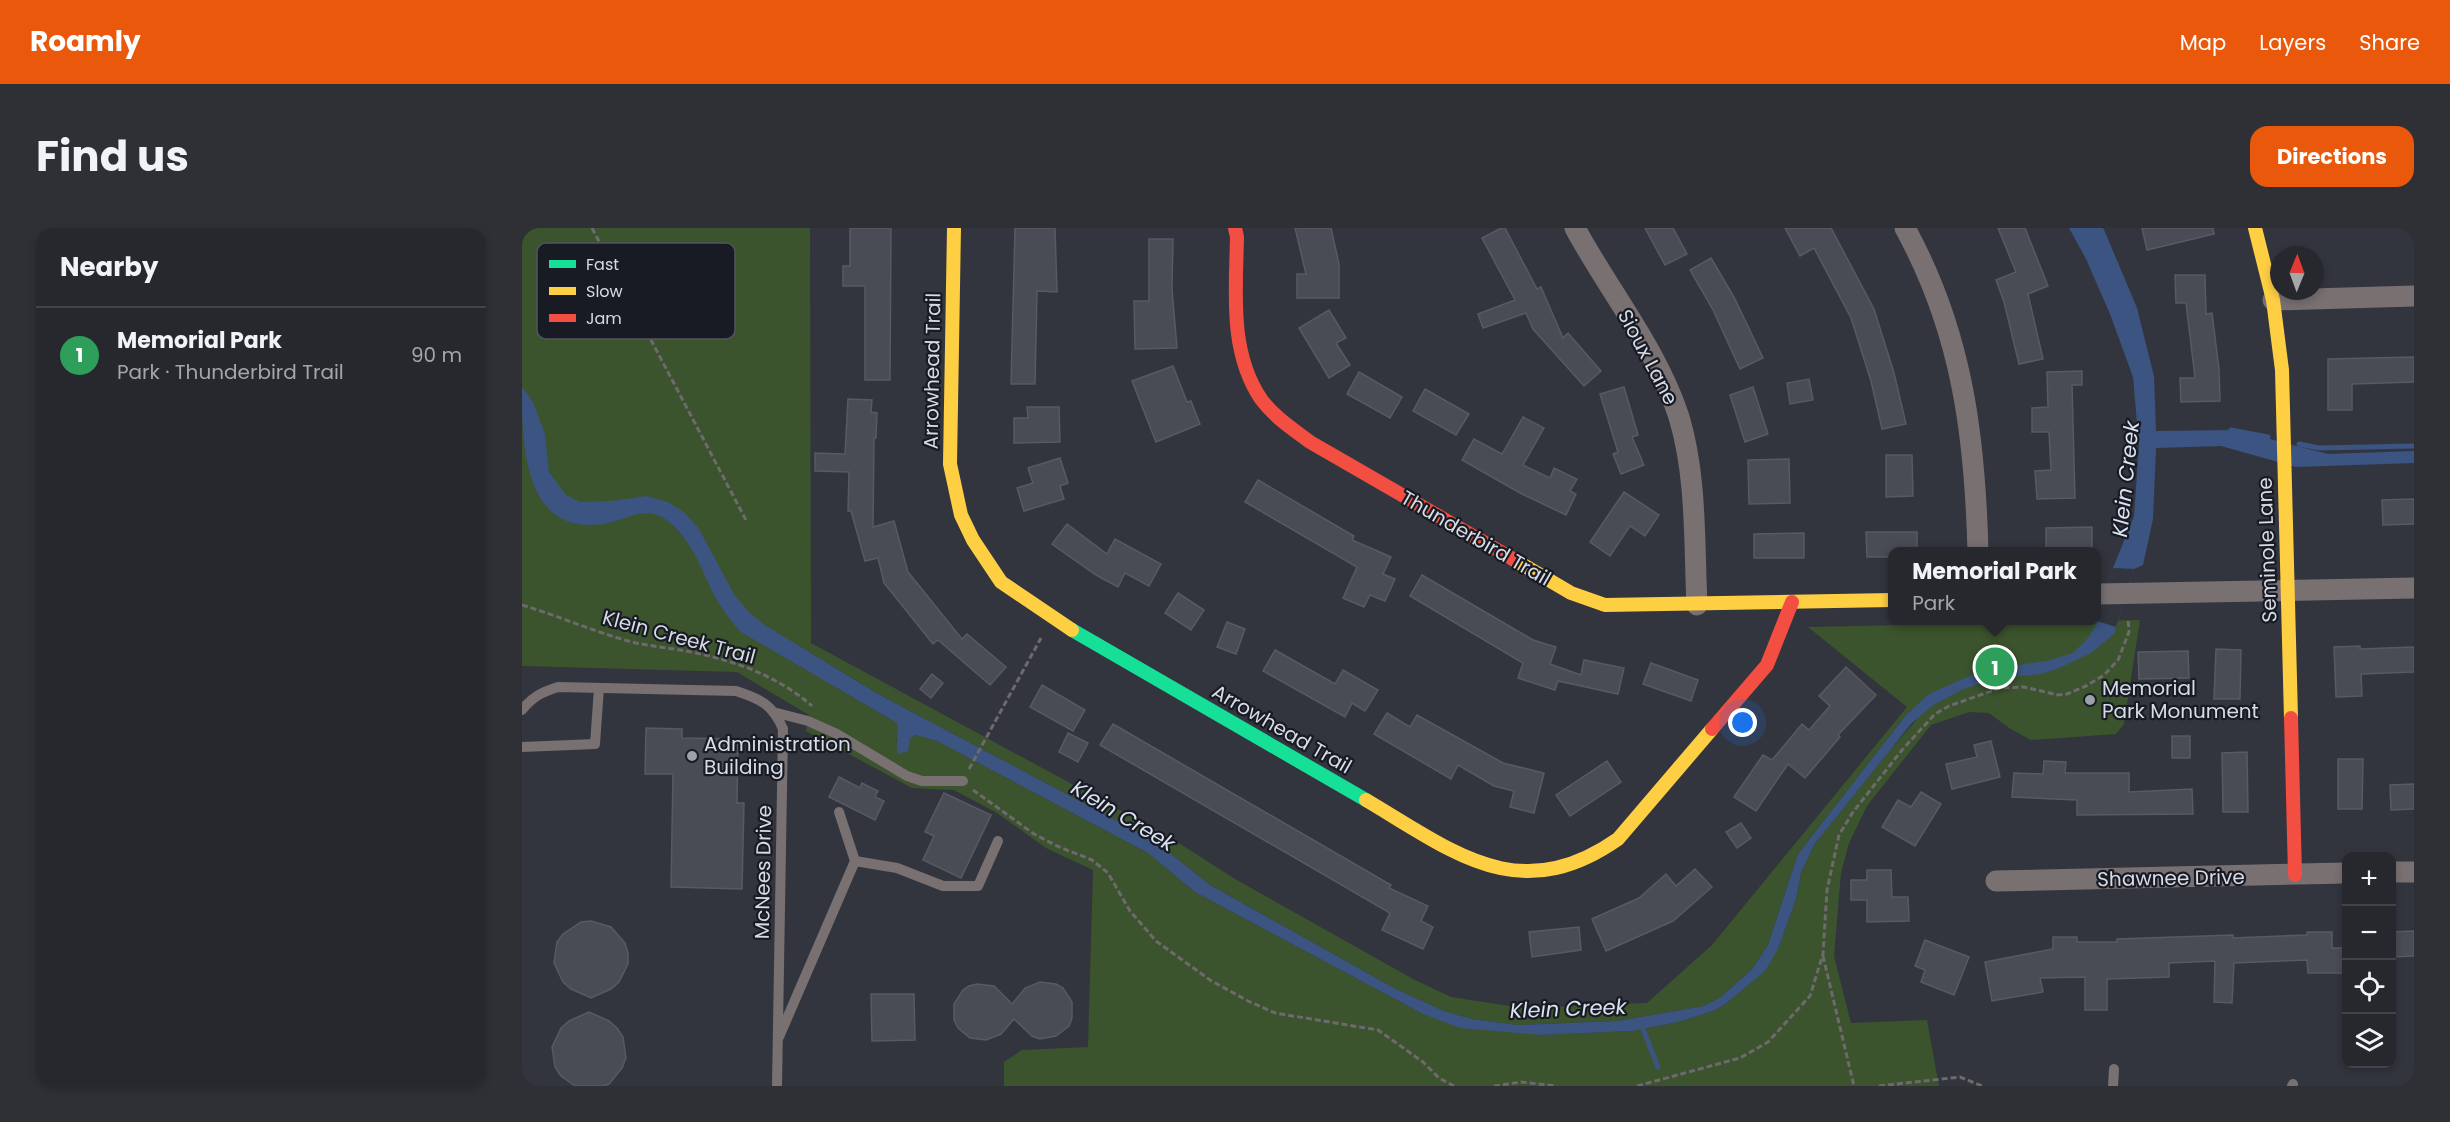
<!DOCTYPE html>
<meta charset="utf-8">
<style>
:root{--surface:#26282e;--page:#2e3036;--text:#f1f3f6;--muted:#a4a6aa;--line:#42444a;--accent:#ea580c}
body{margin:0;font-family:Poppins,sans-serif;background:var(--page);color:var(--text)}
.controls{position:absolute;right:18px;bottom:18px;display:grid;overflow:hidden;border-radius:12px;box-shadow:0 3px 9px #0003}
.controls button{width:54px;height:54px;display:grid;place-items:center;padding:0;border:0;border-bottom:2px solid var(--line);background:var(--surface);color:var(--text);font:30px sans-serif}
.compass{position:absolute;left:1748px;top:18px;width:54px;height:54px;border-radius:50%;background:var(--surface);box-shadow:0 3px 9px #0003;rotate:1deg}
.you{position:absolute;left:1221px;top:495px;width:21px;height:21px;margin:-15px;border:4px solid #fff;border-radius:50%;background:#1a73e8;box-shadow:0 0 0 9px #1a73e833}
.badge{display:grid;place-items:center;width:39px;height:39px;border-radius:50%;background:var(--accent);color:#fff;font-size:20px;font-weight:700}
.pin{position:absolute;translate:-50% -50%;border:3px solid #fff;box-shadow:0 2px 6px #0006}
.popup{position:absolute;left:1366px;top:319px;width:213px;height:78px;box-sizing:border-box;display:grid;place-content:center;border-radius:12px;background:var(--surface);filter:drop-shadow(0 2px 4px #0005);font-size:20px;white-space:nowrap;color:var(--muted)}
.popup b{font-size:22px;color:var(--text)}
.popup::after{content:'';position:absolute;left:50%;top:100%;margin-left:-12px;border:12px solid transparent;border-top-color:var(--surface)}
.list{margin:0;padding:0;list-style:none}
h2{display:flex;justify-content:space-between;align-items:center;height:78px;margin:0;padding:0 24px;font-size:26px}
h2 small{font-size:20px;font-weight:400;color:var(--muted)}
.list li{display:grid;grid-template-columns:39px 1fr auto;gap:18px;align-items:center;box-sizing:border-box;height:96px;padding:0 24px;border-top:2px solid var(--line)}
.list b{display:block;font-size:22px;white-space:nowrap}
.list p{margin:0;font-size:20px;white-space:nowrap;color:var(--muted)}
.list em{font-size:20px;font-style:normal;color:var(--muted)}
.icon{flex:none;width:33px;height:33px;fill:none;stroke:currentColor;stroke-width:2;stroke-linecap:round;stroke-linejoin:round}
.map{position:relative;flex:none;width:1892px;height:858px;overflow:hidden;border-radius:18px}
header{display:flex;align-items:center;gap:36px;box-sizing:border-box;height:84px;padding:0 30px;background:var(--accent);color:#fff}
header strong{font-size:28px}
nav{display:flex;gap:33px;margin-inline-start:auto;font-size:21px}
.intro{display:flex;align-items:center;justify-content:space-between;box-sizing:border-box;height:144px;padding:0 36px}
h1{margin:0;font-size:42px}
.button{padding:15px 27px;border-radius:18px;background:var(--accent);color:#fff;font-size:21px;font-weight:700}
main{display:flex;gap:36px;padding:0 36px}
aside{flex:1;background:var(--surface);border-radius:18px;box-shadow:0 3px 9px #0003}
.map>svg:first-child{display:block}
.green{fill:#3b542d;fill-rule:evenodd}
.water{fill:#3c5481}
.pier{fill:#32353e}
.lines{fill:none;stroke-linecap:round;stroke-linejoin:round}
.stream{stroke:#3c5481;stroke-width:5}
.building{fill:#494c55;stroke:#575a62;stroke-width:1.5}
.path{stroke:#6e696d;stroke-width:3;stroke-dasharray:6 3;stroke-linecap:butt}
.lane{stroke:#797072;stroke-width:10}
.street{stroke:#797072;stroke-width:21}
.fast{stroke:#16e098;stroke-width:14}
.slow{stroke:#ffcf43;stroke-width:14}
.jam{stroke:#f24e42;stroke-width:14}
.poi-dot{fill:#9da1ab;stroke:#181b23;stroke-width:2}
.labels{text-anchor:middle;stroke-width:4.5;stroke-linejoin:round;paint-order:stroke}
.street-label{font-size:20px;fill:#d6dbe6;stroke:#181b23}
.poi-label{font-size:20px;fill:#d6dbe6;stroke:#181b23;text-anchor:start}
.water-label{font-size:21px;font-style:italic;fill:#dbe3f3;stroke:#181b23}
.key{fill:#181b23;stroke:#51555e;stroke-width:1.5}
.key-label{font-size:16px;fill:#d6dbe6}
</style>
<header>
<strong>Roamly</strong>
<nav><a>Map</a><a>Layers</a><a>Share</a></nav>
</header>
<div class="intro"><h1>Find us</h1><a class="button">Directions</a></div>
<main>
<aside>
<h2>Nearby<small></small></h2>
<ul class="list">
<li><span class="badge" style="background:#2e9e5b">1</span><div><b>Memorial Park</b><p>Park · Thunderbird Trail</p></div><em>90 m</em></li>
</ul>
</aside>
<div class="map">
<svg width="1892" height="858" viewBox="0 0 1892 858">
<rect width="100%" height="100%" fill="#32353e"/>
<path class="green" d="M0 0H288L289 415 646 608 713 651 893 752 929 769 1001 780 1125 775 1190 717 1385 479 1286 399 1618 392 1602 496 1594 506 1509 512 1487 500 1467 485 1447 484 1409 497 1345 578 1327 615 1319 645 1312 728 1329 795 1405 792 1417 858H482V834L500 822 566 819 571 642 524 620 475 585 432 562 390 560 284 503 287 487 215 444 0 438ZM282 421 356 466 633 613 688 657 872 760 922 783 950 791 995 797 1096 793 1182 778 1199 769 1231 740 1246 717 1276 626 1384 487 1389 482 1397 489 1367 523 1292 617 1279 645 1274 671 1256 721 1220 761 1202 777 1191 783 1156 794 1110 803 1018 807 901 786 673 664 626 625 415 513 393 507 388 510 386 517 374 514 377 505 375 495 269 433Z"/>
<path class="water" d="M1547 0H1581L1583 4 1615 80 1632 148 1634 203 1713 202 1806 226 1892 223V235L1774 239 1699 218 1634 220 1631 291 1621 337 1612 341 1592 406 1569 425 1535 441 1519 446 1471 451 1439 462 1410 478 1389 496 1292 617 1279 645 1274 671 1256 721 1243 743 1202 777 1191 783 1156 794 1110 803 1018 807 938 800 901 786 673 664 626 625 415 513 393 507 388 511 386 523 376 526C373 515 377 506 375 495L219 404C209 393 199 380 192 367 179 340 168 308 143 291 123 278 106 291 86 295 1 312 0 216 0 159L11 174 23 206 27 244 44 267 58 274 90 273 125 268 146 274 163 285 177 301 213 368 227 384 241 396 356 466 633 613 688 657 872 760 922 783 950 791 995 797 1096 793 1182 778 1199 769 1231 740 1246 717 1276 626 1384 487 1407 466 1461 442 1525 433 1551 425 1566 410 1574 397 1591 340 1612 288 1617 218 1611 149 1588 86 1564 31Z"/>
<polygon class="pier" points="1591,340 1612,341 1594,399 1575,393"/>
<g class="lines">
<g class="stream">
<polyline points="1709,202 1746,209"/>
<polyline points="1777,216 1797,220 1892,218"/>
<polyline points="1119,796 1136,839"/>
</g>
</g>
<g class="building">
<polygon points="328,0 369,0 368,152 343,152 343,58 321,58 321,38 328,38"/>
<polygon points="493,0 533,0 535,64 515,63 513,156 489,156"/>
<polygon points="773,0 809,0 817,36 817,70 775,70 775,46 784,46"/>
<polygon points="979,0 983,0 1015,61 1019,59 1041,110 1046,105 1079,143 1062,158 1011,101 1004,85 961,100 956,86 993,72 960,10"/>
<polygon points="1123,0 1151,0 1165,26 1143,37"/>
<polygon points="1263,0 1309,0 1352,81 1372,145 1384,196 1360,201 1349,153 1329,90 1292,20 1278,28"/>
<polygon points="1476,0 1503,0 1526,58 1506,66 1521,131 1497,136 1482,74 1474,52 1494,44"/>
<polygon points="1620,0 1691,0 1692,6 1625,22"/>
<polygon points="627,11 651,11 650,61 655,120 613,121 612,73 627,73"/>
<polygon points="1189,30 1212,69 1241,130 1218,141 1191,82 1168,42"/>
<polygon points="1653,47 1683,47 1684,86 1690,85 1697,141 1698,173 1659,174 1658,150 1673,150 1664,75 1654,75"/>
<polygon points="807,82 824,110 814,115 828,137 807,150 777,100"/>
<polygon points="1892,129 1892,154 1830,156 1830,182 1806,182 1806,131"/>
<polygon points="651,138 665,174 669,173 678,196 634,214 610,153"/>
<polygon points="1560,143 1560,157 1550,157 1553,270 1515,271 1513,243 1529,242 1527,204 1510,204 1510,180 1526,179 1525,144"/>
<polygon points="837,144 880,169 868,190 825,166"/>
<polygon points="1287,151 1291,172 1268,176 1265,155"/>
<polygon points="1102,159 1116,207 1110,209 1122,237 1099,246 1091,226 1096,224 1078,166"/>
<polygon points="1231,159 1246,206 1223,214 1208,167"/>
<polygon points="903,161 947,186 934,207 891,183"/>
<polygon points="326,171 350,172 349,184 355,185 354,210 352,210 351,299 372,293 386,344 440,411 445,406 484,439 468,457 416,412 411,416 362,355 356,330 343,333 329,283 326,283 327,244 293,243 293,225 323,226"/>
<polygon points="505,179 537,179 538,214 492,215 492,190 506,190"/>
<polygon points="1001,189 1022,200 1001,237 1028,250 1032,240 1055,251 1048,263 1054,266 1044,287 998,265 940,232 952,211 980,226"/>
<polygon points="1364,227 1390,227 1391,268 1364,269"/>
<polygon points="538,230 546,255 538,258 542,271 502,283 495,260 511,255 506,240"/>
<polygon points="1267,231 1268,275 1227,276 1226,232"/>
<polygon points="736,252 832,308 830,312 869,329 861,346 873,351 863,373 848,367 842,379 821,370 835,339 723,274"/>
<polygon points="1102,264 1137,287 1123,308 1108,298 1088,328 1068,314"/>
<polygon points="1892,271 1892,296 1861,297 1860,272"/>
<polygon points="545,296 585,326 593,311 639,336 627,358 603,345 596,359 574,347 530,316"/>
<polygon points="1570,299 1570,324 1524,324 1524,300"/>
<polygon points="1344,304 1395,304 1395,324 1371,324 1371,329 1345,329"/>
<polygon points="1282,305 1282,330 1232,330 1232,306"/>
<polygon points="900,347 1011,412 1034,419 1028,436 1059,447 1062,432 1102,440 1096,466 1036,453 1033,462 996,450 1001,435 888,368"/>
<polygon points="656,365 682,382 669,402 643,385"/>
<polygon points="705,394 723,401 714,426 695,419"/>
<polygon points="1838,418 1838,421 1892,419 1892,444 1839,446 1840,468 1814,469 1812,419"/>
<polygon points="1694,421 1719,422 1718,471 1692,471"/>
<polygon points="753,422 813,456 821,442 856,462 843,483 830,475 823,489 741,443"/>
<polygon points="1666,423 1667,450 1617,451 1616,424"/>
<polygon points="1129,435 1176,452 1169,473 1121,456"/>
<polygon points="1324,439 1354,467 1316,507 1318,509 1283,550 1266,536 1234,583 1212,569 1241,527 1250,532 1280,496 1287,502 1308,478 1297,468"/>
<polygon points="410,446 421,455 409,470 398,461"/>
<polygon points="520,457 563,482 551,503 508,479"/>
<polygon points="865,485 888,499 895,487 981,535 1022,545 1012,585 988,579 992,563 972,558 936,537 929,551 852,506"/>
<polygon points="591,496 869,657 867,660 906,678 899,693 911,699 901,721 860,702 868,685 578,517"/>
<polygon points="124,500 160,501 160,510 216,511 215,575 222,575 220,661 149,659 151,546 123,546"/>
<polygon points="546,505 566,515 556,534 537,524"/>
<rect x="1650" y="508" width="18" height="22"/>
<polygon points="1469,513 1478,549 1430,561 1424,536 1455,529 1452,517"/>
<polygon points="1725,524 1726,584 1701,584 1700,525"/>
<polygon points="1816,531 1841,531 1840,581 1816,581"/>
<polygon points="1085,533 1099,554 1048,588 1034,567"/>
<polygon points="1522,533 1544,534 1543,545 1607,545 1607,564 1670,561 1671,586 1555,587 1555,572 1490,569 1492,545 1521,546"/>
<polygon points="317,549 338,560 340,555 356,563 353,569 362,573 353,592 307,569"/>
<polygon points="1892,556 1892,581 1869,582 1868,557"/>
<polygon points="1399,564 1419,576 1393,618 1360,599 1376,572 1389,579"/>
<polygon points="422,565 469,587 439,650 401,632 412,608 403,604"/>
<polygon points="1219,595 1229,610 1215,620 1204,604"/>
<polygon points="1173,641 1190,659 1151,693 1084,723 1070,691 1117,670 1144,646 1154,658"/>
<polygon points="1345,642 1369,642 1370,669 1386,669 1387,693 1345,694 1345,672 1329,672 1329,652 1345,652"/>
<polygon points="69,693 89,699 103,715 106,725 106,736 97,754 89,761 69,770 49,761 41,754 32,735 35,714 41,706 59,694"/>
<polygon points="1057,699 1059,722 1010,729 1007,704"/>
<polygon points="1892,703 1892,728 1869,729 1869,704"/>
<polygon points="1785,704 1810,704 1810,720 1824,720 1824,745 1786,745 1785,732 1712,735 1710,775 1692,774 1693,733 1647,735 1647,749 1585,751 1585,782 1563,782 1563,749 1518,750 1521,764 1470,773 1463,734 1531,721 1531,709 1555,709 1555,714 1595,714 1595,711 1711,707 1711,710 1785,707"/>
<polygon points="1403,712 1447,729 1432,767 1399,754 1403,742 1393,738"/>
<polygon points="518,754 534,756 541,760 550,774 550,790 547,798 534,808 518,811 510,808 492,791 479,806 464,812 448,810 436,800 432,792 432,776 441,762 447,758 455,756 472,758 490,776 503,760"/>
<polygon points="349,766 392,766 393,812 350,813"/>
<polygon points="67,784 87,793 95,800 101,809 104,830 100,840 87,856 81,858 53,858 39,848 33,839 30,819 39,800 47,793"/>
</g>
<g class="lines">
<g class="path">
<polyline points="70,0 225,294"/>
<path d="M0 377C37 388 72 404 110 414 131 419 152 420 174 425 216 434 257 449 290 478"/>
<polyline points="447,541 519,410"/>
<polyline points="451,562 512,606 535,618 570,632 586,645 608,683 634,713 688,752 726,773 753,785 856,802 901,834 917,850 932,858"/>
<polyline points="1301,728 1332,858"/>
<polyline points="972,858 999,854 1035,858"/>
<polyline points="1115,858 1218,830 1246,814 1288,768 1301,726 1305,662 1317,607 1331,584 1380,522 1413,486 1427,478 1478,460 1502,459 1536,467 1545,466 1564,458 1582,447 1596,432 1607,404 1606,390"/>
<polyline points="1357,858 1438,849 1460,858"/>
</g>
<g class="lane">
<path d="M0 482C10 469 20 464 36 459L214 463C239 471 251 477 261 501L255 858"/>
<polyline points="255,485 286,493 315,506 385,548 400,553 441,553"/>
<polyline points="0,519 73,516 77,460"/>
<polyline points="317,584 333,633 375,640 421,658 456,658 476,613"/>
<polyline points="257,809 333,633"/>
<polyline points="1591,858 1592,841"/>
<polyline points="1770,858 1771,856"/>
</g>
<g class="street">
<path d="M1053 0C1087 63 1135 121 1157 189 1175 249 1172 315 1175 377"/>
<path d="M1383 0C1440 104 1453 207 1456 324"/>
<polyline points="1751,72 1892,68"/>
<polyline points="1575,366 1892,360"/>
<polyline points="1870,644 1892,644"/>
<polyline points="1474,653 1824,645"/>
</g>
<polyline class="fast" points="550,402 844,572"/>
<g class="slow">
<polyline points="432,0 428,236 439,287 451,312 479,354 550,402"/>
<polyline points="1733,0 1751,72 1760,142 1769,490"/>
<polyline points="991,331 1049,365 1083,377 1371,372"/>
<path d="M844 572C932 624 997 680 1096 611L1190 501"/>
</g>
<g class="jam">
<path d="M713 0 715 9C714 63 707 124 739 171 752 189 771 201 788 214L991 331"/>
<polyline points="1769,490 1773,647"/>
<polyline points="1190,501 1245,437 1270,374"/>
</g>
</g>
<g class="poi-dot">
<circle cx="1568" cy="472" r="6"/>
<circle cx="170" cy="528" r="6"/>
</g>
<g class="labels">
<g class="street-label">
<text transform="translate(1126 129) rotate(62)" y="7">Sioux Lane</text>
<text transform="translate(410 143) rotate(-89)" y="7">Arrowhead Trail</text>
<text transform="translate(954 310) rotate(30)" y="7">Thunderbird Trail</text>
<text transform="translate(1745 322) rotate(-92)" y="7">Seminole Lane</text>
<text transform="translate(157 409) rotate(15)" y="7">Klein Creek Trail</text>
<text transform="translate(760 501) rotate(30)" y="7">Arrowhead Trail</text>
<text transform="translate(241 644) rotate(-89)" y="7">McNees Drive</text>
<text transform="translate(1649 650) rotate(-1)" y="7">Shawnee Drive</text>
</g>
<g class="poi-label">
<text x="1580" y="467">Memorial<tspan x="1580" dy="23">Park Monument</tspan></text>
<text x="182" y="523">Administration<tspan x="182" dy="23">Building</tspan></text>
</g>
<g class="water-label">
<text transform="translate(1604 251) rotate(-84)" y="7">Klein Creek</text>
<text transform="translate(601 588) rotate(31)" y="7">Klein Creek</text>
<text transform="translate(1046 781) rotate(-2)" y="7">Klein Creek</text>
</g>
</g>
<rect x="15" y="15" width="198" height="96" rx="9" class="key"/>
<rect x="27" y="32" width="27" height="8" fill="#16e098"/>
<rect x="27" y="59" width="27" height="8" fill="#ffcf43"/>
<rect x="27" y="86" width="27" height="8" fill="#f24e42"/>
<g class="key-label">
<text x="64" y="42">Fast</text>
<text x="64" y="69">Slow</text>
<text x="64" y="96">Jam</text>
</g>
</svg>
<div class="controls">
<button>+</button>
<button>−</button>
<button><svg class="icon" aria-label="locate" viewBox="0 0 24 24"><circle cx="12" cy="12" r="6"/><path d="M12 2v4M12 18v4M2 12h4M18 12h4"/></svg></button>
<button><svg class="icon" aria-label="layers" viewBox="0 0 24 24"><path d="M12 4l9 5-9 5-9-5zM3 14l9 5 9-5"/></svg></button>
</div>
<svg class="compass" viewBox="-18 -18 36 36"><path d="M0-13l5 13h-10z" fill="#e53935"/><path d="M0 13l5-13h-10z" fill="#a4a6aa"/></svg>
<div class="you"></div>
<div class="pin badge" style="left:1473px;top:439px;background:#2e9e5b">1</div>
<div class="popup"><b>Memorial Park</b>Park</div>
</div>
</main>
